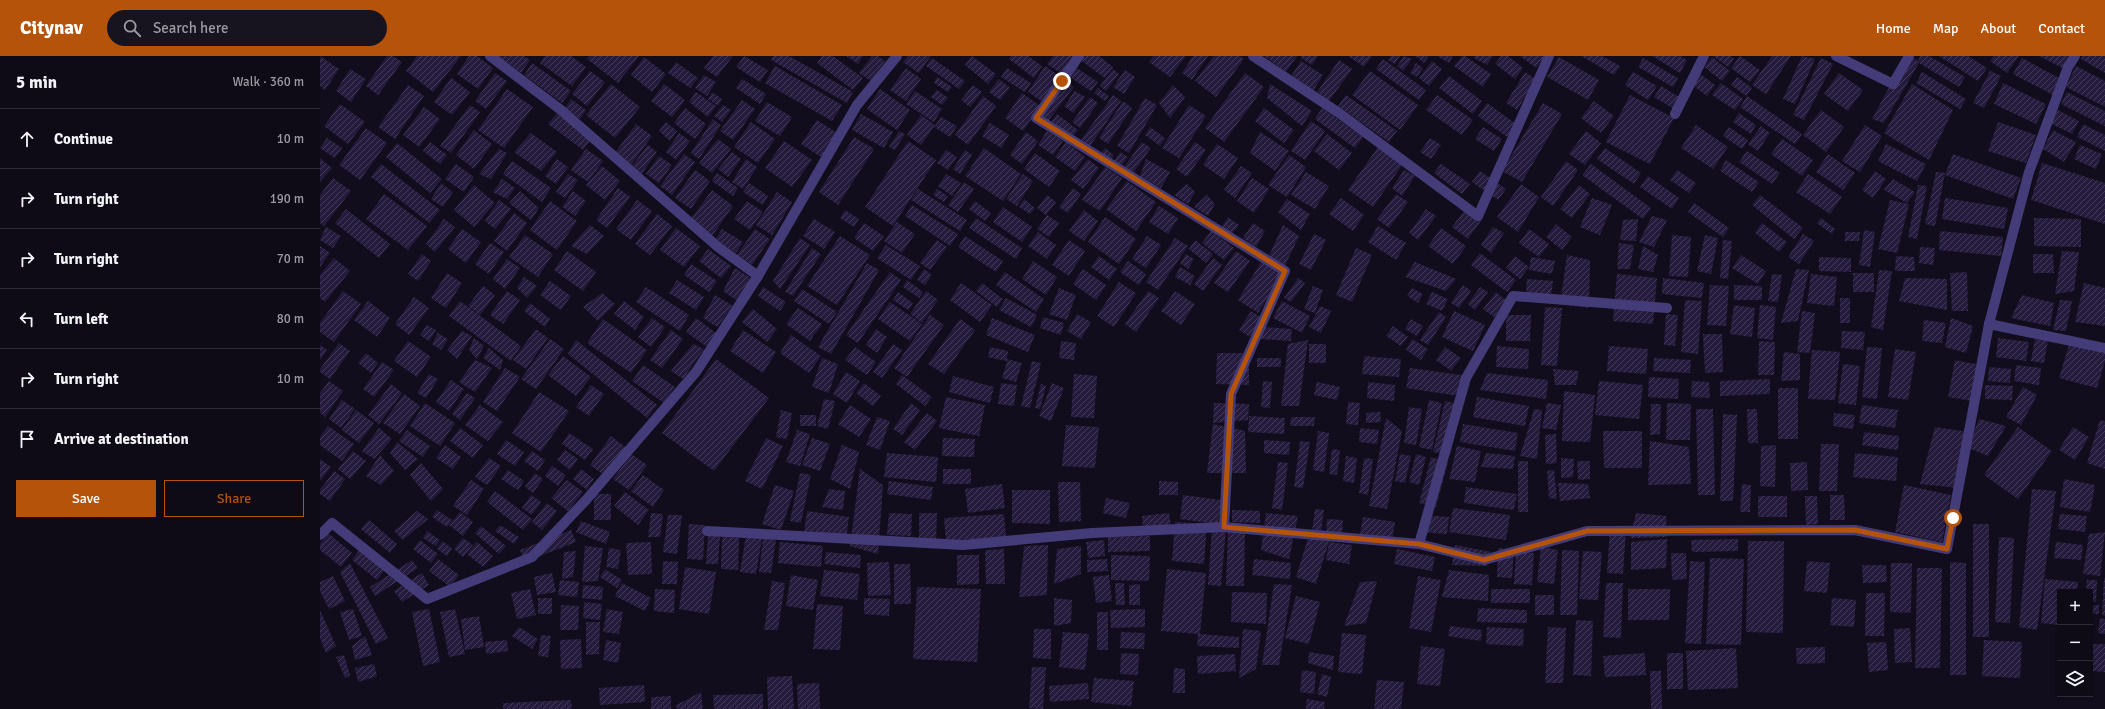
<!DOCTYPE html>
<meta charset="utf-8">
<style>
:root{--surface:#0e0a16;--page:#17131f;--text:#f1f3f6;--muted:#9b9aa1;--line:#2e2b35;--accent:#b45309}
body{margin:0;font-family:Signika,sans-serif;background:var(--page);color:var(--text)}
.controls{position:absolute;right:12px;bottom:12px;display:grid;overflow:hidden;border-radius:0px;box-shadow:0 1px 3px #0004}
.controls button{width:36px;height:36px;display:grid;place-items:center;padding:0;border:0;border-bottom:1px solid var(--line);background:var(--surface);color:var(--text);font:20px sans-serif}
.stop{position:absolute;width:12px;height:12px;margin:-9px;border:3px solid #b45309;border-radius:50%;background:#fff}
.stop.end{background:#b45309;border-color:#fff;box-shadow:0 1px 4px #0008}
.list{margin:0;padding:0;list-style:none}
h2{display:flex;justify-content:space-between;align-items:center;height:52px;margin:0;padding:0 16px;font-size:17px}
h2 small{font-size:13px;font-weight:400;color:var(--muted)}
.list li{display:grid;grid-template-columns:26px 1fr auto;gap:12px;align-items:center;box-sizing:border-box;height:60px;padding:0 16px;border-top:1px solid var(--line)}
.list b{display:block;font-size:15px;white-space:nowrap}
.list em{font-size:13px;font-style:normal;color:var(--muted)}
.actions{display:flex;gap:8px;padding:12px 16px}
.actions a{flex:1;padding:9px 0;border:1px solid var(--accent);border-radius:0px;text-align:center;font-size:14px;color:var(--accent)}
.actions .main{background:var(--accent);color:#fff}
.icon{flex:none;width:22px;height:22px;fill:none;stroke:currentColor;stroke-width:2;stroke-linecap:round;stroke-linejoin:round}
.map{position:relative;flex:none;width:1785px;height:653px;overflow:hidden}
header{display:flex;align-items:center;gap:24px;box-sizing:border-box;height:56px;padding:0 20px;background:var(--accent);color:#fff}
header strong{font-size:19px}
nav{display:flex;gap:22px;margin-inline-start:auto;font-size:14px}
.search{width:280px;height:36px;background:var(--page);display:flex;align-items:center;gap:10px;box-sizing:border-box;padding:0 14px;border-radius:22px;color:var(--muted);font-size:15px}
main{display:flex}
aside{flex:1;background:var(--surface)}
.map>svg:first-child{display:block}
.building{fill:url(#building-hatch)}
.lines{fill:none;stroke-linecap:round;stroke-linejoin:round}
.minor{stroke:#443c79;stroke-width:10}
.route{stroke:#b45309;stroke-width:5}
</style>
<header>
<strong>Citynav</strong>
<div class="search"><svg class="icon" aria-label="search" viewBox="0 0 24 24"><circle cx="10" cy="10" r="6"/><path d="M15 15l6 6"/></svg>Search here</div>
<nav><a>Home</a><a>Map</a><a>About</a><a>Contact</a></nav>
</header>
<main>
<aside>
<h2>5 min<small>Walk · 360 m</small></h2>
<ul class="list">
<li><svg class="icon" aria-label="ahead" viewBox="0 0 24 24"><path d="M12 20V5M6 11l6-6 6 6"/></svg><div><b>Continue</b></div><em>10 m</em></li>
<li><svg class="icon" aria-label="right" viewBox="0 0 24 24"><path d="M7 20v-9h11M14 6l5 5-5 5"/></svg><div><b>Turn right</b></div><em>190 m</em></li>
<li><svg class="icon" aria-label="right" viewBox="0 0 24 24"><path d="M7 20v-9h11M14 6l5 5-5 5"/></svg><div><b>Turn right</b></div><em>70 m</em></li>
<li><svg class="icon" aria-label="left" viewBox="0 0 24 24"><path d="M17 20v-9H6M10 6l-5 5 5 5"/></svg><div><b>Turn left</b></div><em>80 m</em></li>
<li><svg class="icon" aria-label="right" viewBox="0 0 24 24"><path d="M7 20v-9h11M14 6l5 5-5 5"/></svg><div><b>Turn right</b></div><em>10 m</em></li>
<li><svg class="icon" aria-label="arrive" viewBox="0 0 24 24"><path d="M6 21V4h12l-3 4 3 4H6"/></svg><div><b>Arrive at destination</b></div></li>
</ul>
<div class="actions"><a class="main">Save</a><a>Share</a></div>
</aside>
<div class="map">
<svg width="1785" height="653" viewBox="0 0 1785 653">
<defs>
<pattern id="building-hatch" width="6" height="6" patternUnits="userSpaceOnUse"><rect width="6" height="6" fill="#251b3d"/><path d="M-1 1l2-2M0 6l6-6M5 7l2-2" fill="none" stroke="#443b5a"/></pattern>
</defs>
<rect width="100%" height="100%" fill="#120d1d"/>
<g class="building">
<polygon points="0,0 19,13 5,34 0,30"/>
<polygon points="67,0 73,0 82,6 58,39 46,30"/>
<polygon points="97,0 141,0 113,36 86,15"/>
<polygon points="149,0 157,0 173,12 158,33 137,18"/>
<polygon points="177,0 204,0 210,4 201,17"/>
<polygon points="225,0 251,0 266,11 252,30 220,7"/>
<polygon points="270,0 319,0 298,27 267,3"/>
<polygon points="393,0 413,0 397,21 384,12"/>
<polygon points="424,0 448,14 440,26 416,11"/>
<polygon points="453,0 469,0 533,36 527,47 451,4"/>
<polygon points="502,0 513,0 543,22 533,34 497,7"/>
<polygon points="526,0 543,0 538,8"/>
<polygon points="552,0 558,0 565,5 551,25 539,17"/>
<polygon points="588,0 611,0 599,17 583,6"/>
<polygon points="652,0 676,18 668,28 645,9"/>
<polygon points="691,0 708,0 722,10 714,22 689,3"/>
<polygon points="733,0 755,0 742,18 727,8"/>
<polygon points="762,0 779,0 793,11 785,22 759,3"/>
<polygon points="834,0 866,0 850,21 829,6"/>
<polygon points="873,0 888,0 872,24 862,17"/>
<polygon points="894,0 920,0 924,3 896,41 875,25"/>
<polygon points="944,0 977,0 966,16"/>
<polygon points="982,0 998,0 992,9 981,2"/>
<polygon points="1028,0 1052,0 1044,11"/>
<polygon points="1071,0 1080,0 1075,8 1068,4"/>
<polygon points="1084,0 1092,3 1083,15 1077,10"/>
<polygon points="1095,0 1109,0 1104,7"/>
<polygon points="1117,0 1133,0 1129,7"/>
<polygon points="1142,0 1145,0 1171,18 1163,31 1134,10"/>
<polygon points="1155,0 1173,0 1167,9 1154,2"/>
<polygon points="1181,0 1188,0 1203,12 1195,23 1175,8"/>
<polygon points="1200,0 1222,0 1224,1 1216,12"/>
<polygon points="1261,0 1282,0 1300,10 1294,19"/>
<polygon points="1332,0 1360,0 1367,4 1360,17"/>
<polygon points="1393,0 1410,0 1414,3 1408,11"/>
<polygon points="1420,0 1440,14 1430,26 1411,12"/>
<polygon points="1452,0 1471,0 1446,38 1432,29"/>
<polygon points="1482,0 1495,3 1475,48 1463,43"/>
<polygon points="1586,0 1591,0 1598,5 1600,0 1609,0 1645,21 1639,31 1599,7 1564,67 1552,63"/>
<polygon points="1619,0 1648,0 1667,12 1658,25"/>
<polygon points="1674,0 1699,0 1687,17 1670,5"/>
<polygon points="1719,0 1751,0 1744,13"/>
<polygon points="1763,0 1785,0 1785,17 1761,3"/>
<polygon points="324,1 346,18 332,36 311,19"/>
<polygon points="1239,1 1279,24 1268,44 1227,21"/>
<polygon points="1392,1 1410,15 1402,25 1384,11"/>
<polygon points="612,2 645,25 639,33 606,10"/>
<polygon points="1323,2 1358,22 1353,31 1318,11"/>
<polygon points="1501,2 1513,8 1484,64 1473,59"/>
<polygon points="1702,2 1741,23 1733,39 1693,18"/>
<polygon points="1063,3 1106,34 1099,44 1056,13"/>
<polygon points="1019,4 1032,13 1009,45 997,36"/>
<polygon points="981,5 1003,19 993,35 971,20"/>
<polygon points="1112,5 1122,13 1109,30 1099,22"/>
<polygon points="356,6 378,22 370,32 348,17"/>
<polygon points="212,7 251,35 242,47 204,19"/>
<polygon points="1096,7 1103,12 1097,21 1090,17"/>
<polygon points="455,10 522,49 512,65 445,27"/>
<polygon points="725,10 741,21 724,47 708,36"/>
<polygon points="1756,10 1785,25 1785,51 1746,31"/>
<polygon points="755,11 778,26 771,35 748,20"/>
<polygon points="586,12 601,23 586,45 570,34"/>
<polygon points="687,12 711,27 705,36 681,21"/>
<polygon points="30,13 46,23 31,46 16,35"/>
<polygon points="793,13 799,18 786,35 780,30"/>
<polygon points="805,14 815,21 804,38 793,31"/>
<polygon points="270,15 285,26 267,50 252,38"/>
<polygon points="1050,15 1098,49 1080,74 1032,39"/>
<polygon points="1670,15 1681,20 1664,52 1653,47"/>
<polygon points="1205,16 1216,23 1197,54 1186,47"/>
<polygon points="1313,16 1337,30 1328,44 1305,29"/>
<polygon points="1602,16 1646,43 1640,53 1596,27"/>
<polygon points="175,17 187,25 166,53 155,45"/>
<polygon points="925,17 944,31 904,86 885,72"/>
<polygon points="1519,17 1543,34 1528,55 1504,38"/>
<polygon points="1380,18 1395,29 1387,40 1372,29"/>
<polygon points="384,19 396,26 387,40 375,32"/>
<polygon points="1129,20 1162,45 1153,58 1119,32"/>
<polygon points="617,21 632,31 628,36 614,27"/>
<polygon points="1417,21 1432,32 1426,40 1411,29"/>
<polygon points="131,22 150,36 132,59 114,46"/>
<polygon points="422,23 446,38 440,48 416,32"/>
<polygon points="679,23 690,32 680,44 669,36"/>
<polygon points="746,25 754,31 728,65 720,59"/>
<polygon points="1401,27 1423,43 1415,54 1392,39"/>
<polygon points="1683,27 1726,48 1716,68 1674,48"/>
<polygon points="291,28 320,51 295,82 266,59"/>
<polygon points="344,28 365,44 352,61 331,45"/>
<polygon points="950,28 992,55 982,70 947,42"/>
<polygon points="1592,28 1633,54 1609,104 1564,77"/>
<polygon points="88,29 104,40 75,83 58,71"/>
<polygon points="653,29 662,36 650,51 641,44"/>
<polygon points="853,29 865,41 850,62 839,47"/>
<polygon points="1341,30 1361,42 1354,53 1334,41"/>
<polygon points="778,32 789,40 785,45 774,37"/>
<polygon points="187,33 213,51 184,92 158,74"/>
<polygon points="560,33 590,54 577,74 547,53"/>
<polygon points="617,34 628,42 622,49 611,41"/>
<polygon points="595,35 622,53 614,66 586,48"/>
<polygon points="755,35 765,41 753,57 744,50"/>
<polygon points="376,36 396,50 388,61 369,46"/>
<polygon points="392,36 402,43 398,50 388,43"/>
<polygon points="1747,36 1785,55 1785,70 1741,48"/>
<polygon points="702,37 720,50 703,75 685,62"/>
<polygon points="793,39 801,45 770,90 761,84"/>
<polygon points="1026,39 1077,75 1069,86 1018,50"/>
<polygon points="1117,39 1153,64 1142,79 1106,54"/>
<polygon points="1310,39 1354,62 1330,108 1286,86"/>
<polygon points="663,40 676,50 648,89 635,79"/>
<polygon points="1427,40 1482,78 1475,88 1420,51"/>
<polygon points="770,41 778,47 760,72 752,66"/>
<polygon points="825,42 837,49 809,97 797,90"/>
<polygon points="251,43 266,54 260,63 245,52"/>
<polygon points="422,44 435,53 413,84 400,75"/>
<polygon points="803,45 812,52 788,88 779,82"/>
<polygon points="1274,45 1294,60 1281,77 1261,62"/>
<polygon points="447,46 472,61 460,80 435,65"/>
<polygon points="1167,47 1196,68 1187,81 1158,60"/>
<polygon points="1223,47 1242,58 1202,126 1182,115"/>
<polygon points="20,48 45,66 28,88 4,70"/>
<polygon points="150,49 160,56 131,97 120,90"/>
<polygon points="403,49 411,54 402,66 394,60"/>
<polygon points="869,49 886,60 859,102 842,92"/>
<polygon points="104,51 120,63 99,91 83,79"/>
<polygon points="365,52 386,68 375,83 354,67"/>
<polygon points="944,52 974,74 964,87 935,65"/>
<polygon points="1002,52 1043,81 1035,92 995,63"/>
<polygon points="1501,54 1524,71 1506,96 1483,79"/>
<polygon points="1738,54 1759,65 1752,78 1730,67"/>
<polygon points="238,56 272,82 263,94 228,68"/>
<polygon points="1419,57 1436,69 1431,78 1413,66"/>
<polygon points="541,58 573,76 564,92 532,74"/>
<polygon points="737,58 758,74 752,82 731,66"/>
<polygon points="601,59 615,69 601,89 587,79"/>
<polygon points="621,61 637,70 630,81 614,71"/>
<polygon points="393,63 401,69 379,103 371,97"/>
<polygon points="497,64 517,77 501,101 481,88"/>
<polygon points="991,65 1005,75 985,104 971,95"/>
<polygon points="346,66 357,75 350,85 339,75"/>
<polygon points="431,66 455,83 438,107 414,91"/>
<polygon points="1678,66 1716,79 1706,107 1668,95"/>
<polygon points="670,67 689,79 681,92 662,80"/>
<polygon points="316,68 332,80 311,109 295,97"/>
<polygon points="1763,68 1785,79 1785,95 1757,81"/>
<polygon points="1376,69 1408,91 1393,113 1361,92"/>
<polygon points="1545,69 1562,80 1540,116 1522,105"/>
<polygon points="1441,70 1450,77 1438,95 1428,88"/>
<polygon points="830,71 845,82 840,90 825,79"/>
<polygon points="1163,71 1182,83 1174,95 1155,83"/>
<polygon points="1409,71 1428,84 1422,93 1403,80"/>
<polygon points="46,72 67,87 40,124 19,109"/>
<polygon points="154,74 172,88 154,113 136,99"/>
<polygon points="1733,74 1756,86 1744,106 1723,93"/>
<polygon points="579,75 585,78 575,94 569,91"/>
<polygon points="727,75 743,85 733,99 718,89"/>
<polygon points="1266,75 1281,87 1265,109 1249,98"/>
<polygon points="706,76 718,85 702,108 690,99"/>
<polygon points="940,76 969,95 955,115 930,97"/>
<polygon points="211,77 237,96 221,115 194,96"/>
<polygon points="359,77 370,85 356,104 346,96"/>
<polygon points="1007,78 1032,97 1019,114 994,95"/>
<polygon points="534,81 554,93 518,149 499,136"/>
<polygon points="7,82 22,92 15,102 0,92"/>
<polygon points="1110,82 1121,89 1111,103 1100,96"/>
<polygon points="398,83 411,93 392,117 379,107"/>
<polygon points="1462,83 1493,104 1482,120 1451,98"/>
<polygon points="464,85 492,104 472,131 445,112"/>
<polygon points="588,85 616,104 573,170 545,151"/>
<polygon points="1062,85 1087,102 1053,151 1028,134"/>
<polygon points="110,86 127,99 120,108 103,95"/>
<polygon points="746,86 765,101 755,115 735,101"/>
<polygon points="822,86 831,92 813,117 804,111"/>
<polygon points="875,86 886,94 867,121 856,113"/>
<polygon points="77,87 122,123 110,137 66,101"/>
<polygon points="897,88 918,102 904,123 883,109"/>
<polygon points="1566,88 1606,108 1597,125 1558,105"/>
<polygon points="328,89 337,96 321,119 311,111"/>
<polygon points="1760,89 1782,98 1776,113 1754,103"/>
<polygon points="664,92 701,118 683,145 645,120"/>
<polygon points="785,92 794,99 789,106 780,99"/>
<polygon points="1285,92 1321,117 1314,128 1277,103"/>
<polygon points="179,93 187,97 171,123 159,118"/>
<polygon points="266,93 283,105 268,126 251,114"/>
<polygon points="626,94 637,101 628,114 617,107"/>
<polygon points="645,94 652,99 640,118 633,113"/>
<polygon points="1427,95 1460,117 1452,128 1419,106"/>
<polygon points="412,96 421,103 408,121 398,113"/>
<polygon points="800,96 808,101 800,112 793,107"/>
<polygon points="715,97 740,115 729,131 704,113"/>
<polygon points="364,98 375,106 352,139 340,130"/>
<polygon points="1508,98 1535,117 1523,134 1496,116"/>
<polygon points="1633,98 1701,122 1693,143 1625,119"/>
<polygon points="969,99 986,111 967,141 948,129"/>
<polygon points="339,100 352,109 339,127 326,118"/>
<polygon points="0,102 12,112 0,126"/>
<polygon points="237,103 248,111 236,128 225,120"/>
<polygon points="426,103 437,111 423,133 412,126"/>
<polygon points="768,103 779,112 763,133 751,124"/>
<polygon points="826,103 850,116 841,132 820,120"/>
<polygon points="1406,104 1439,126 1432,136 1400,115"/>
<polygon points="192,105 231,132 222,146 183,118"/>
<polygon points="1246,105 1258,114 1233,150 1221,141"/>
<polygon points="1722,107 1785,127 1785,168 1711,144"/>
<polygon points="61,108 120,154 109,167 51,121"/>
<polygon points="136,108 154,121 144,136 125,123"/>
<polygon points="1121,108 1150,128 1142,138 1114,117"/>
<polygon points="1271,108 1331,152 1323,163 1262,119"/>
<polygon points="282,110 300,125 285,144 266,129"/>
<polygon points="921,110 932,117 915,142 904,134"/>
<polygon points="785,111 802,122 780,155 762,144"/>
<polygon points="375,114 390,125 371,153 355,142"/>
<polygon points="1084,114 1095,120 1082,140 1072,132"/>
<polygon points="1357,114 1376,127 1369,137 1350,124"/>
<polygon points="1160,115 1186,133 1178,144 1152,126"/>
<polygon points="1555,115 1566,123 1553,142 1542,134"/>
<polygon points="986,116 1009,130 995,153 971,139"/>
<polygon points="1616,116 1625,117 1615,170 1605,168"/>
<polygon points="397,117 418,132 413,140 392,125"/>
<polygon points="248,118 258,124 245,142 236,136"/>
<polygon points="626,118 641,127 632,140 618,130"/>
<polygon points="703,118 713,125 697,150 686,143"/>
<polygon points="1488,118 1522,141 1510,158 1476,136"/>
<polygon points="1328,120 1359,142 1352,153 1320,131"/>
<polygon points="13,122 31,135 4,170 0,167 0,139"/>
<polygon points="932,122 949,133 934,157 917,145"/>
<polygon points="182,123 195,132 187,143 173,136"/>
<polygon points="1573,123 1595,136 1587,147 1564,134"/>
<polygon points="807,125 836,146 816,175 786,153"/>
<polygon points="644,126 654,133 638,156 628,149"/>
<polygon points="121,127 133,136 123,151 111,143"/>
<polygon points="429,127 448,140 443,149 423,136"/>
<polygon points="867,128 875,136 868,148 854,139"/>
<polygon points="1201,128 1219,141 1198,176 1177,161"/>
<polygon points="154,129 175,147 154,171 134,154"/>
<polygon points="1259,129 1270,138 1252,162 1240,153"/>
<polygon points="1598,129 1607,130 1597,183 1588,181"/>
<polygon points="298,132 310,141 287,172 276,164"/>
<polygon points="753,132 761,138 748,157 739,151"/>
<polygon points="598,133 647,164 640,175 591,144"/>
<polygon points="617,133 628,140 624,146 613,139"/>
<polygon points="392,134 413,150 392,180 370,164"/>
<polygon points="200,135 219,152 211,164 189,147"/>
<polygon points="253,135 266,145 255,160 242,151"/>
<polygon points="457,136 472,146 452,179 436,169"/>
<polygon points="64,138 107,170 88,194 46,163"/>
<polygon points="1076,138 1088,146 1069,172 1057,163"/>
<polygon points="727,139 736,146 726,159 717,152"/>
<polygon points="887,139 895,148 888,160 874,151"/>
<polygon points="1440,139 1483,172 1474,183 1432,149"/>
<polygon points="1021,142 1044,159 1033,175 1009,158"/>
<polygon points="1272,142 1292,149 1280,179 1260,171"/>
<polygon points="1625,142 1688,152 1684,173 1622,163"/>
<polygon points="704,143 715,152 710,158 699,151"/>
<polygon points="967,143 990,158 981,174 958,156"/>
<polygon points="179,144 191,153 175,173 165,165"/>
<polygon points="317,144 332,155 311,184 296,173"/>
<polygon points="1570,144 1589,148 1577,197 1558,193"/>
<polygon points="230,145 257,165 237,194 210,174"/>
<polygon points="427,145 443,156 430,174 414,163"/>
<polygon points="655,145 671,157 665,165 649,153"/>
<polygon points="1374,147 1409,172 1403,181 1368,156"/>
<polygon points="592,149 638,178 630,190 585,160"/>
<polygon points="839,150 858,162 848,178 829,166"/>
<polygon points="1148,150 1163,162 1148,183 1132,171"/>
<polygon points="683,151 712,171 702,186 673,166"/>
<polygon points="26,153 70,188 59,202 15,167"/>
<polygon points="1106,153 1116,160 1098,184 1089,177"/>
<polygon points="525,154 539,163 534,171 520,162"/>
<polygon points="764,154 778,165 764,185 749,175"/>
<polygon points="194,157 207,167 187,195 174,185"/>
<polygon points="337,158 352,170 330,199 315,188"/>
<polygon points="727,159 739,167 729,181 717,173"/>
<polygon points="1332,160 1347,164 1334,191 1319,186"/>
<polygon points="785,161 816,183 799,208 768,186"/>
<polygon points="908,161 919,169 911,179 901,172"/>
<polygon points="656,162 702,192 696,203 649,172"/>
<polygon points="1501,162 1515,173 1512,178 1497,167"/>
<polygon points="1714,162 1761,163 1761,191 1714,190"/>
<polygon points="124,163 135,171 115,196 106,188"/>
<polygon points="494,163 515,176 504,193 483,180"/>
<polygon points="1318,163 1316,185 1300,184 1303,164"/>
<polygon points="577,166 595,178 582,197 564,185"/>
<polygon points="544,167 564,180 553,195 534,182"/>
<polygon points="933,167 945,175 936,191 923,182"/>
<polygon points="1442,167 1467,186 1459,196 1435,177"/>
<polygon points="1236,168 1252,181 1242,194 1226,181"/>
<polygon points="270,169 284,180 267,198 251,190"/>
<polygon points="963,169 979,180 964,212 947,204"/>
<polygon points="1058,170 1086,187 1076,204 1048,186"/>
<polygon points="6,171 21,180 13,192 0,184"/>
<polygon points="1173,171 1184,177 1171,197 1161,189"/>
<polygon points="356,172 380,190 364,211 340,194"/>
<polygon points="1121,172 1146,190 1133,208 1108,190"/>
<polygon points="142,173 161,186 146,207 128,193"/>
<polygon points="402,173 423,186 416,197 395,184"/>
<polygon points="435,173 450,183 432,209 417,199"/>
<polygon points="1209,173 1229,188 1219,201 1199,187"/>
<polygon points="1544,174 1555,176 1550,211 1539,209"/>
<polygon points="891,175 914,192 904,204 882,187"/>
<polygon points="1620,175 1683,181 1681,200 1619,194"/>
<polygon points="718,176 736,189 727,203 708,190"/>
<polygon points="1525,176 1540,176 1539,185 1525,185"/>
<polygon points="994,178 1006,184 991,214 979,208"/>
<polygon points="1483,178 1494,185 1479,208 1468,201"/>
<polygon points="205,179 233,198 218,221 189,201"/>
<polygon points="1352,179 1371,181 1368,221 1349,220"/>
<polygon points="1385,179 1398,182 1391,218 1377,215"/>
<polygon points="520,180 550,199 517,249 487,230"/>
<polygon points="645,180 683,205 676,216 638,191"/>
<polygon points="827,180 841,189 826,212 812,203"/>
<polygon points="480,182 490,189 460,233 453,225"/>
<polygon points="855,182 868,190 838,234 826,226"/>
<polygon points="617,184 627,191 610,214 600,207"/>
<polygon points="749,184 765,195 749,220 732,209"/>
<polygon points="875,184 893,198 886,207 869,193"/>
<polygon points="1403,184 1412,185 1408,223 1400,222"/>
<polygon points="170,187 184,196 169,218 155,208"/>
<polygon points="1299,187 1314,189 1310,213 1297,213"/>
<polygon points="566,189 600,210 591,224 557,202"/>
<polygon points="0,190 10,197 0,211"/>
<polygon points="1323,190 1338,199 1333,216 1318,213"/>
<polygon points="1600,191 1615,192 1613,209 1599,207"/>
<polygon points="492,192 501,198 473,240 465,236"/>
<polygon points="1036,192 1052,199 1032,246 1016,239"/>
<polygon points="388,193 411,210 401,222 379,205"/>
<polygon points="247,195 276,216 263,235 234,214"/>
<polygon points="916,195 930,205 908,236 894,227"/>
<polygon points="1742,195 1759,196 1754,235 1735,238"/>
<polygon points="1160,197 1196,224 1187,236 1151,209"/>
<polygon points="102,198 111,205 98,225 88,218"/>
<polygon points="866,198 874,203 868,213 860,207"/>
<polygon points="1713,198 1733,198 1734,217 1713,217"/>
<polygon points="1247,199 1270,204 1269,252 1240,248"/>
<polygon points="1421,199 1446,215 1438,228 1412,212"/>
<polygon points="779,200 797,213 789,224 771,211"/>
<polygon points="1195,200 1209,211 1200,223 1186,212"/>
<polygon points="1576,200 1594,201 1595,215 1575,215"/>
<polygon points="1211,201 1235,205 1232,218 1209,214"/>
<polygon points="1499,201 1531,202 1531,216 1499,215"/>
<polygon points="14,202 30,215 5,246 0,242 0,219"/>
<polygon points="893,202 902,209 883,235 874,228"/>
<polygon points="187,203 200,212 185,233 173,223"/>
<polygon points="713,205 737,221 726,239 702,223"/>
<polygon points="808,205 826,218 819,229 800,216"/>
<polygon points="941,206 962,219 938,257 918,244"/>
<polygon points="1095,206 1136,223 1126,235 1085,221"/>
<polygon points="547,207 559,214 511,298 498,291"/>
<polygon points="371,208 397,225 389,236 364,219"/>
<polygon points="860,211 875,220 870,229 855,221"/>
<polygon points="415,212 432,223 416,244 403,235"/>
<polygon points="604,213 612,219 605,229 597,224"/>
<polygon points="763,213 786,229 776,244 753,228"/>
<polygon points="1476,213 1489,214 1478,265 1461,267"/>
<polygon points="1559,214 1572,215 1563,274 1551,271"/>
<polygon points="570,216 581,224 538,287 526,279"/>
<polygon points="685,216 724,243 716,256 676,229"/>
<polygon points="1647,216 1648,255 1632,255 1630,217"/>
<polygon points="127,217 142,227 126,252 111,242"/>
<rect x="1533" y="217" width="21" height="19"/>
<polygon points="1297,218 1337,222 1333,268 1293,265"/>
<polygon points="1452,218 1462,219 1458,246 1448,245"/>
<polygon points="1491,218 1517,221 1514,250 1487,247"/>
<polygon points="204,221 217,230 207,242 197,232"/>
<polygon points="978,222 985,227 971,246 964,242"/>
<polygon points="1343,222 1384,227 1382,242 1342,238"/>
<polygon points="1585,222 1627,223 1627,254 1579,245"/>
<polygon points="1207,223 1233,225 1231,240 1206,238"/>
<polygon points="357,224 384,241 376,254 349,237"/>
<polygon points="587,224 603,236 599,242 583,231"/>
<polygon points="230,225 251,240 241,254 220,239"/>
<polygon points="799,226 816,237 794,271 777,260"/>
<polygon points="641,227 672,249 660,266 630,244"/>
<polygon points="662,227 683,243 677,251 656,235"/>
<polygon points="1764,227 1785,232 1785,270 1755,266"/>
<polygon points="1143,229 1151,235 1139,252 1131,247"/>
<polygon points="1390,229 1409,230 1406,270 1387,269"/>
<polygon points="1414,229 1442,230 1442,244 1414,244"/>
<polygon points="163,230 175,239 160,259 148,250"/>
<polygon points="993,230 1003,234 995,257 984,253"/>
<polygon points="326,231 369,259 360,275 316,246"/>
<polygon points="443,231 466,246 460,255 438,240"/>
<polygon points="1160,231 1168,236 1155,254 1148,248"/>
<polygon points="739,232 756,239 747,264 729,258"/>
<polygon points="1092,232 1103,238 1098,247 1087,240"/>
<polygon points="482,233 517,256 509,268 474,245"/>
<polygon points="23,235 41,248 14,286 0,276 0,267"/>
<polygon points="187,235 200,244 183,268 170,259"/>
<polygon points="606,235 618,244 602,267 590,258"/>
<polygon points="828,235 839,242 816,276 805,268"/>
<polygon points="855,235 875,248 861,269 841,255"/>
<polygon points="578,236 593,247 588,254 573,244"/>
<polygon points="1112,236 1128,243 1122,255 1106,248"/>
<polygon points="1176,236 1187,245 1174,261 1163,253"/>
<polygon points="282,237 295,248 278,265 263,251"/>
<polygon points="395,239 413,250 397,271 383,262"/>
<polygon points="1702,239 1734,247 1730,270 1691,262"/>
<polygon points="94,241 109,252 89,279 75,268"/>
<polygon points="686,242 717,259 711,271 679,254"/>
<rect x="1520" y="242" width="10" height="25"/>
<polygon points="1365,244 1382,245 1378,298 1361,296"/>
<polygon points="1740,244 1752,245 1746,275 1733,274"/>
<polygon points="48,245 70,262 57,281 34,264"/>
<polygon points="140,245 201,290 191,305 129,260"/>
<polygon points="304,245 324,261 315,274 294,258"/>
<polygon points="962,245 990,260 982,277 953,262"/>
<polygon points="570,246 602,268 590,285 558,263"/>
<polygon points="210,247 230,263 225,271 204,255"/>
<polygon points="1414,249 1435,252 1432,281 1410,278"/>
<polygon points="1440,249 1456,251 1453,284 1437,282"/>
<polygon points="1000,250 1011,255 1001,277 989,271"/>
<polygon points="1225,251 1242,252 1237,310 1221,309"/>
<polygon points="478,252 502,268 490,285 466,268"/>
<polygon points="433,253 457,273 447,286 422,266"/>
<polygon points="931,255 942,262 930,281 919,274"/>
<polygon points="1134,255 1165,269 1153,295 1122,281"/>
<polygon points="1482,255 1495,257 1490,297 1477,296"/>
<polygon points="1119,256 1126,261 1108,289 1100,284"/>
<polygon points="757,258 771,266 761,283 747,275"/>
<polygon points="1346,258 1358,259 1355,290 1344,289"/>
<polygon points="610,259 624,269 587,321 574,312"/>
<polygon points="1186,259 1211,259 1210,285 1186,285"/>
<polygon points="723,261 744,267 741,279 720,272"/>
<polygon points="332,262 345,271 331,291 318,281"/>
<polygon points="376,262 400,280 390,293 366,276"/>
<polygon points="672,262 715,279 708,296 666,279"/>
<polygon points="1631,262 1653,270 1646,297 1625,291"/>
<polygon points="283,263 327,294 311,317 267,287"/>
<polygon points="640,263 655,274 624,318 608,308"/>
<polygon points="1091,263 1103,270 1097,280 1085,273"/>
<polygon points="1604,264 1626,267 1622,287 1602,285"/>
<polygon points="107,269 116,274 109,285 100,279"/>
<polygon points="1073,270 1088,281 1081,290 1066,280"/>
<polygon points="942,271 972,273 971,285 941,283"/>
<polygon points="216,273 228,282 206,313 193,304"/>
<polygon points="556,273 567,281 557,297 546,289"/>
<polygon points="351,274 363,283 342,312 330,304"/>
<polygon points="423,274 456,296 443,317 410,295"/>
<polygon points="142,275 152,280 137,303 127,294"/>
<polygon points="1522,275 1545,276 1543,294 1521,292"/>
<polygon points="118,277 128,283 121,294 112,288"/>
<polygon points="1383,278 1402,278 1403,316 1385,317"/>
<polygon points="471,279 501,300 489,317 460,297"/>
<polygon points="154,282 164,290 157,303 149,294"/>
<polygon points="1678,282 1709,286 1706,305 1676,301"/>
<polygon points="1715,282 1728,285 1724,307 1711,305"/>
<polygon points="1751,282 1785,294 1785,305 1777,332 1739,322"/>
<polygon points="230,283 244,293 216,333 201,323"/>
<polygon points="1092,283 1108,293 1101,304 1086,294"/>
<polygon points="256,284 337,349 327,362 248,298"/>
<polygon points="988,284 979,350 961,350 968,288"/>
<polygon points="88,285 111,301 97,321 74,305"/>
<polygon points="741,285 756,287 754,304 739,302"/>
<polygon points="1439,285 1455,286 1454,319 1438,319"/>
<polygon points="19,287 30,295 10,323 0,316 0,313"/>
<polygon points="373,288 384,293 363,323 351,315"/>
<polygon points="573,288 582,294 562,322 553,316"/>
<rect x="989" y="288" width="17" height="19"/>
<polygon points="0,289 7,294 0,304"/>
<polygon points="1177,290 1209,293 1208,313 1176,311"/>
<polygon points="1289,290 1328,293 1326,318 1287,315"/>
<polygon points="535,291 556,306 547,319 525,304"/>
<polygon points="670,291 688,295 687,303 702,307 696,326 682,322 687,305 668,301"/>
<polygon points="1125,291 1141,302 1131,315 1116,304"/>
<polygon points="1547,291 1562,292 1557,343 1542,341"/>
<polygon points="169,292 183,304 180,314 163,302"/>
<polygon points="1575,293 1596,296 1588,344 1568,341"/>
<polygon points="1492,294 1520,296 1515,344 1488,343"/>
<polygon points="1464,296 1480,298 1480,324 1461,325"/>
<polygon points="46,297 58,307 51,317 38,307"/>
<polygon points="897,297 929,297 929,329 896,328"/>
<polygon points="243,300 271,321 256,340 228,319"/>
<polygon points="1044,300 1081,303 1079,321 1042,318"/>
<polygon points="502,302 518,308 509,337 492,331"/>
<rect x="937" y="302" width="24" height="9"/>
<polygon points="1334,302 1371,304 1370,317 1333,315"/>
<polygon points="396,303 449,342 394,415 342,377"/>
<polygon points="155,304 172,312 155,336 139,326"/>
<polygon points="1635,304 1665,310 1658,346 1628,341"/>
<polygon points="712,305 721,307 710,352 701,350"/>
<polygon points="62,306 74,314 54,341 43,333"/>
<polygon points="1523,308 1540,310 1536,349 1518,347"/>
<polygon points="323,309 355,331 344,347 312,325"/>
<polygon points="1696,309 1721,312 1719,329 1694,325"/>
<polygon points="1669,311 1691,313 1690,327 1668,325"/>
<polygon points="185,312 200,321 177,355 163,346"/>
<polygon points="1090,312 1149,320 1146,341 1086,332"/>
<polygon points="1233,313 1259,315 1256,329 1235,329"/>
<polygon points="526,316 540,325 527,347 513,338"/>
<polygon points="1167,317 1228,324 1226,343 1160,334"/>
<polygon points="109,318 118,323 106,342 97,337"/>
<polygon points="754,318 777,320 774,362 751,361"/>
<polygon points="582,319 612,341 605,350 576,328"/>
<polygon points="633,320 674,331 670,347 629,336"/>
<polygon points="1329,321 1359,323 1358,343 1328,341"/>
<polygon points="1450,323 1450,338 1400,340 1400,325"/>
<polygon points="131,324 144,333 129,355 116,346"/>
<polygon points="9,325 23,335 5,361 0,357 0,337"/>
<polygon points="943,325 952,326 950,352 941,351"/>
<polygon points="1279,325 1323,329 1319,363 1275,359"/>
<polygon points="1372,325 1389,326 1390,342 1371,341"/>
<polygon points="997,326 1020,331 1017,344 994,339"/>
<polygon points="1048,326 1075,329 1074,345 1047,342"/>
<polygon points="544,327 561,340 553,350 536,337"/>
<polygon points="681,327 697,329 694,350 678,348"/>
<polygon points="732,327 744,332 731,365 719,360"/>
<polygon points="71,328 82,337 59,368 48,359"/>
<polygon points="721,328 726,330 720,353 715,352"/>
<polygon points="271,329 284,338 269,360 256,351"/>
<polygon points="1665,329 1693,330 1692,344 1665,343"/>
<polygon points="1703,331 1717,339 1701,369 1686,361"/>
<rect x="1458" y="332" width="20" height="51"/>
<polygon points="1244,335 1275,339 1270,386 1242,385"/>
<polygon points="219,336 249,355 221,396 192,377"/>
<polygon points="147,337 155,342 140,364 132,358"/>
<polygon points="84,338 100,350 80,378 63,367"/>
<polygon points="626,341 665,349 659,380 619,372"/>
<polygon points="1157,341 1209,350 1205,370 1153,361"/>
<polygon points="504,343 515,345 508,373 497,370"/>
<polygon points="22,344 35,353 21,372 9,363"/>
<polygon points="1109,344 1122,347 1112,394 1099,391"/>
<polygon points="1125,345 1142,349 1130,399 1113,396"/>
<polygon points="1028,346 1040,347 1038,369 1026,368"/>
<polygon points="105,347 135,367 120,390 90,370"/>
<polygon points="591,347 600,354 582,379 573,373"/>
<polygon points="894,347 929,348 928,364 893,367"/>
<polygon points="1227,347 1241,349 1236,374 1222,372"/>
<polygon points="1347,347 1371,348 1370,384 1346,384"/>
<polygon points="1331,348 1341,348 1340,378 1330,379"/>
<polygon points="160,349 183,366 168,385 145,369"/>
<polygon points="530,349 551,363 539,381 518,368"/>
<polygon points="1542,349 1578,354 1575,372 1539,367"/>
<polygon points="1089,351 1102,353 1096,389 1084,387"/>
<polygon points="1214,353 1222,354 1217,403 1200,400"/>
<polygon points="1376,353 1393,353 1395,439 1378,439"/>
<polygon points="1427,353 1437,353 1438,387 1428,387"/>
<polygon points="36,354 54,367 39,387 22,374"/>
<polygon points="461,354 472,357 467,383 456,381"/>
<polygon points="1060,356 1061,366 1046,367 1046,357"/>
<polygon points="607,357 617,365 595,394 584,386"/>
<polygon points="1514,357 1535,359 1533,373 1513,370"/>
<polygon points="1403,358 1417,359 1413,445 1400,445"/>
<rect x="480" y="359" width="16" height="11"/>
<polygon points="929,360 965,362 964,378 928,376"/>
<polygon points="557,361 570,365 560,394 546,389"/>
<polygon points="971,361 995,361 994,370 970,370"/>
<polygon points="1066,362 1082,375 1067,453 1049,450"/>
<polygon points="1659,363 1686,370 1668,400 1648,392"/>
<polygon points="1780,364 1785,365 1785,413 1767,407"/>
<polygon points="893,368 925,375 926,417 887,417"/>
<polygon points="1143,368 1198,377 1195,395 1140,386"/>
<polygon points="746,369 779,371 775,412 742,410"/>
<polygon points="8,370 34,388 22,405 0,389 0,381"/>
<polygon points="1615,371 1648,376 1638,432 1600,428"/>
<polygon points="1698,371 1732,395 1698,443 1664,419"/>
<polygon points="1753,371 1769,381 1755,404 1739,394"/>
<polygon points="59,372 72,383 54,403 42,395"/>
<polygon points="140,372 163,389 153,402 130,385"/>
<polygon points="1040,372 1059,374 1057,388 1039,386"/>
<polygon points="87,374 110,390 103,401 79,385"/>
<polygon points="477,374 490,378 480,410 466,406"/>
<polygon points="998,375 1009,377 1004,416 993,414"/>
<polygon points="1283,375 1322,375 1322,412 1284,412"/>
<polygon points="1544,376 1579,380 1578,394 1542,389"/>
<polygon points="249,377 273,393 265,404 242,388"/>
<polygon points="1236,378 1237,407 1226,408 1225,379"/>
<polygon points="291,380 305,391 284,419 270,409"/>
<polygon points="446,382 463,390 442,433 425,425"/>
<polygon points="492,382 510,388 500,415 482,409"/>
<polygon points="623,382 655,383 654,401 622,400"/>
<polygon points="186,384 204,396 195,410 177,398"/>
<polygon points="944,384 970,386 969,399 944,397"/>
<polygon points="980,385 990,386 983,432 974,431"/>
<polygon points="1330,385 1369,391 1371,428 1328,429"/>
<polygon points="77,386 98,403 85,414 70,397"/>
<polygon points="1501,388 1519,388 1517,435 1499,435"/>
<polygon points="125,389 141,401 133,413 116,402"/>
<polygon points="522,389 539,396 530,433 510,423"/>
<polygon points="1456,389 1455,431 1440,430 1441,390"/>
<polygon points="1137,390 1161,395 1155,426 1129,423"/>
<polygon points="1012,393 1020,394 1017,419 1009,418"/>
<polygon points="245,394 258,403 250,414 237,404"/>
<polygon points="33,395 46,405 30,423 18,413"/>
<polygon points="212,395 225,404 218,415 204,405"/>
<polygon points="567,397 618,401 616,426 564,421"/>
<polygon points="1166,397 1195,400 1193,413 1161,411"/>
<polygon points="1535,397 1578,401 1576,425 1533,421"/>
<polygon points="311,398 327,409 309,434 293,423"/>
<polygon points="1080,398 1091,400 1085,427 1075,425"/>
<polygon points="1096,398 1106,401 1099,429 1089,426"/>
<polygon points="60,399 74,415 61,429 46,420"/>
<polygon points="1026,400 1037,402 1034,427 1023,425"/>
<polygon points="1111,401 1128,406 1116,451 1099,447"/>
<polygon points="169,402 181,410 167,429 155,421"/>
<polygon points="1044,402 1053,403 1048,439 1039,437"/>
<polygon points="1241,402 1254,403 1253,421 1241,422"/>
<polygon points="0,403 11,411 0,425"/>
<rect x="1198" y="405" width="10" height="51"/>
<polygon points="1257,405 1270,405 1270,423 1258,424"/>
<polygon points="958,406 968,407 962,454 952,452"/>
<polygon points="1487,406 1488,434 1471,435 1470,407"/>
<polygon points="101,407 123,433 111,445 90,419"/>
<polygon points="232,410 246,419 238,430 225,420"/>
<polygon points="261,413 274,423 267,434 253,423"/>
<polygon points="540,413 563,429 558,498 530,490"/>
<rect x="623" y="413" width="28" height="15"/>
<polygon points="188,414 204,425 198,434 181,423"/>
<polygon points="1234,414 1237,443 1229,442 1227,415"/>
<polygon points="14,415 25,423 10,445 0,438 0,434"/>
<polygon points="215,417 223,423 213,437 205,431"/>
<polygon points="480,417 491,419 481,467 470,465"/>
<polygon points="323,419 344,434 333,451 311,435"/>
<polygon points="1744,423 1775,429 1770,456 1740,451"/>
<polygon points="151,424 164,433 147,459 133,450"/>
<polygon points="247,424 263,436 248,455 231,442"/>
<polygon points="569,425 613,431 611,444 567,438"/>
<polygon points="839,425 858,426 858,439 839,439"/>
<polygon points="738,426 760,426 761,465 739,466"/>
<polygon points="1238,427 1268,428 1270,442 1240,445"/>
<polygon points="682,428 685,452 648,457 645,433"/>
<polygon points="1422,428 1431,429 1430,456 1420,456"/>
<polygon points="455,429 474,435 461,474 442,468"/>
<polygon points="1584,429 1631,439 1622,486 1575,476"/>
<polygon points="1146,431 1197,438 1194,454 1144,447"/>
<polygon points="509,433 525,435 523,454 502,451"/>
<polygon points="1712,433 1736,435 1717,574 1699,571"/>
<polygon points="692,434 730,434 730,468 692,467"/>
<polygon points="175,435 212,463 203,474 167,446"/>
<polygon points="305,436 329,454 318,469 294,450"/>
<rect x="274" y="438" width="17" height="26"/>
<polygon points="211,439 221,446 212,459 202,452"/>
<polygon points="863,439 901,444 898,468 860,463"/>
<polygon points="1510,439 1524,439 1525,464 1510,464"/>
<rect x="1438" y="440" width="29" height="21"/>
<polygon points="1485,440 1497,440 1498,468 1486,469"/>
<polygon points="786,442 810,447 806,462 783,457"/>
<polygon points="227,447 237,455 222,474 212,466"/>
<polygon points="1133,452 1190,459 1186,484 1129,476"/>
<polygon points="995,453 1004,454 1001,477 992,475"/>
<polygon points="117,454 132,464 127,471 112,461"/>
<polygon points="912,454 940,455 940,467 912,466"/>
<polygon points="97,455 108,463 83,484 74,475"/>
<polygon points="487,455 529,461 526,483 484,477"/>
<polygon points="140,456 153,466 143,480 129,469"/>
<polygon points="331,457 343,458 340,481 328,481"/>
<polygon points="569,457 592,458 591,480 567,479"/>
<polygon points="599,457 617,457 616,485 599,485"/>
<polygon points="849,457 851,469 823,472 822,460"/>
<polygon points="946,457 978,460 969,503 941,494"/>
<polygon points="1316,457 1346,460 1347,481 1310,482"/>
<polygon points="684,458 686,481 626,485 624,462"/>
<polygon points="1740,458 1767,460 1765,476 1738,473"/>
<polygon points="348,459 362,459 357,498 343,496"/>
<polygon points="1102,459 1129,461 1127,478 1098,476"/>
<polygon points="1043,461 1075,466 1072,484 1040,478"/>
<polygon points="1007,463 1023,464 1022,477 1006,475"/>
<polygon points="49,464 77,488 70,497 41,473"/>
<polygon points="261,465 290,476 286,488 256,476"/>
<polygon points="855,466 887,468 884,508 852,505"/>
<polygon points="369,468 385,469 383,504 367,503"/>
<rect x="1653" y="468" width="16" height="113"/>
<polygon points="180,469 199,481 194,488 175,475"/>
<polygon points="161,470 186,490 179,498 155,477"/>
<polygon points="892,472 906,473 901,530 888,529"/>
<polygon points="1290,473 1306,474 1303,518 1287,517"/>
<polygon points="251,474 256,486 205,506 200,494"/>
<polygon points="107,475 120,484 116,490 103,482"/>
<polygon points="908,476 925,476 924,530 906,530"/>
<polygon points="1785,476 1780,520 1763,518 1769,478"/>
<polygon points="8,477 32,497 21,511 0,494 0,488"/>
<polygon points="989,479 1009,485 996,528 976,521"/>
<polygon points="388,480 400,480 398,508 386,508"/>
<polygon points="426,480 442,482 436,518 420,516"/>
<polygon points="830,480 830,495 788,496 788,481"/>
<polygon points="402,481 419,482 418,514 401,513"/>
<polygon points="1679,481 1694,482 1690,567 1675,566"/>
<polygon points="143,482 153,489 143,501 134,493"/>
<polygon points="443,482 456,484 451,517 439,516"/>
<polygon points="1347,483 1346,512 1311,514 1311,486"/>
<polygon points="1418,483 1418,495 1372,496 1371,484"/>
<polygon points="100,484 118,498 111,507 93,493"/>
<polygon points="784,484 785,500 768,502 766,486"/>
<polygon points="122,485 132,492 127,500 117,493"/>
<polygon points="1428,485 1464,485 1463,577 1426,576"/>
<polygon points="157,486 173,500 163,511 147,498"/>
<polygon points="331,486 332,518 308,519 306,487"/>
<polygon points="460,486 503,490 501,511 458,507"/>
<polygon points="1009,486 1032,489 1029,508 1006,504"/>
<polygon points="1736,486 1763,489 1761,504 1734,502"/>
<polygon points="728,489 727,539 699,541 704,490"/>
<polygon points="1135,489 1171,496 1167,510 1132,509"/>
<polygon points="265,490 283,492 278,525 262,526"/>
<polygon points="761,490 761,518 734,528 737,493"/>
<polygon points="1221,491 1238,494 1234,528 1217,526"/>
<polygon points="289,492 301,494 298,513 286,511"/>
<polygon points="1178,492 1194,493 1192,522 1177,521"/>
<polygon points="40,493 65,513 57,524 32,504"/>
<polygon points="684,493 685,528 666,528 665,494"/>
<polygon points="1077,493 1115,501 1112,515 1074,508"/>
<polygon points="1242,494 1259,495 1257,559 1240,559"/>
<polygon points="256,495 253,521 242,523 244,496"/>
<polygon points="1263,495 1282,496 1278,544 1259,543"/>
<polygon points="506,496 541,499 540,512 504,508"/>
<polygon points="1196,496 1214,497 1212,529 1194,528"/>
<polygon points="1351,497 1366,497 1367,523 1352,524"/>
<polygon points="637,499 659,499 659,528 637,529"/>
<polygon points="791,499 830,500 829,525 791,524"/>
<polygon points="1390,502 1424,503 1421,589 1386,588"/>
<polygon points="118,503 139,519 130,531 109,515"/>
<polygon points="787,503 788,515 767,516 767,504"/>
<polygon points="934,503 971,507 970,523 932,519"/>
<polygon points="92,504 98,512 55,540 50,531"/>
<polygon points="343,505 358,506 357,528 342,528"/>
<polygon points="1370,505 1385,506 1381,588 1365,587"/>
<polygon points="1487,505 1510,507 1507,537 1484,535"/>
<polygon points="569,506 571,539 548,540 547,507"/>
<polygon points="1630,506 1646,507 1646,619 1630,619"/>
<polygon points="30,507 68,582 56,588 20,516"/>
<polygon points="1571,507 1592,507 1591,557 1570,556"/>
<polygon points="574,508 590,508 591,548 574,548"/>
<polygon points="1542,509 1566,509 1567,526 1543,527"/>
<polygon points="365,511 396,516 389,558 359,553"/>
<polygon points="1597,512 1622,512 1620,612 1595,612"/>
<polygon points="285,513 302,524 297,532 280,521"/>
<polygon points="847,513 886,517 880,578 919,581 919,592 877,590 878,578 841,575"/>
<polygon points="504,514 540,518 537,544 500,540"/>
<polygon points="1129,514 1169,519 1168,545 1122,541"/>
<polygon points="102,517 109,529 82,546 74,535"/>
<polygon points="232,517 236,536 217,539 214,521"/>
<polygon points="471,519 498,524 493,554 466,550"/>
<polygon points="789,519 792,545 776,547 773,521"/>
<polygon points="13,520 25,545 9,553 0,535 0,526"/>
<polygon points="1098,520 1121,524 1111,576 1089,572"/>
<polygon points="1784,522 1785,522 1785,560 1782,559"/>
<polygon points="1725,523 1758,526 1757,536 1740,536 1740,569 1721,567"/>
<polygon points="240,524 259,526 257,541 238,539"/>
<polygon points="1767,524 1777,524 1776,546 1770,546 1770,536 1766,536"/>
<polygon points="452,525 465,527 458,574 444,574"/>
<polygon points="1057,525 1046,567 1024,570 1040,526"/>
<polygon points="302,527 331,542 325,555 295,540"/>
<polygon points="795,527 804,527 805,549 796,549"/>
<polygon points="1286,527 1303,527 1301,582 1283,581"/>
<polygon points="820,528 820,549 809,549 809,529"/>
<polygon points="954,528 972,529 959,609 942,609"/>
<polygon points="263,529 283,531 282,544 262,542"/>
<polygon points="597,531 661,533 657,606 593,603"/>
<polygon points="210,533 216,559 197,563 191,537"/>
<polygon points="335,533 355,534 354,557 334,555"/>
<rect x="1171" y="533" width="39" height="14"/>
<polygon points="1308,533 1350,533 1349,564 1308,564"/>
<polygon points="912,536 947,537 946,568 911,566"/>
<polygon points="1546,537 1565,537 1564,580 1545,580"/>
<rect x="1215" y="539" width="19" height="20"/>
<polygon points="976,540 1000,546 989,588 965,582"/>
<rect x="218" y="542" width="14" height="16"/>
<polygon points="544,542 570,543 569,560 544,558"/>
<polygon points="734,542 752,544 751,567 734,570"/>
<polygon points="1512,542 1536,544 1534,571 1510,569"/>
<polygon points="264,546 282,548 280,564 263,562"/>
<polygon points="497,548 523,550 520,594 493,593"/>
<polygon points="241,549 259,550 258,574 240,574"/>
<rect x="1770" y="549" width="9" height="9"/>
<polygon points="1158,552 1207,554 1207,567 1157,566"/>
<polygon points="33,553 42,580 29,584 20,556"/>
<polygon points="109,553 120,606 103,610 92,556"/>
<polygon points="135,553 145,598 129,601 120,556"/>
<polygon points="287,553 303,556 299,578 283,576"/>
<polygon points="825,553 825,571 791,572 790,554"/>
<polygon points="0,554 16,590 6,597 0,582"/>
<rect x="777" y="556" width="11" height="38"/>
<polygon points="159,560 164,591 145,594 141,563"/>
<polygon points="1780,562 1785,563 1785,578 1778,577"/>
<polygon points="1256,564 1273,565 1271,620 1253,619"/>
<polygon points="266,566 280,566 279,598 266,599"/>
<polygon points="1130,570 1162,574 1161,585 1128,580"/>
<polygon points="199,571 218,583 212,593 192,580"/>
<polygon points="1167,571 1204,573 1203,590 1166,588"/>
<polygon points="1228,571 1246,572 1243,627 1225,627"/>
<polygon points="1590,572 1592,606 1575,607 1574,573"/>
<polygon points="714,573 731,573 731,603 713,602"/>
<polygon points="923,573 941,575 936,613 919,622"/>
<polygon points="743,576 769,578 765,614 739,611"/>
<polygon points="801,576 825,577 824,593 800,592"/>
<polygon points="1022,577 1046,579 1042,618 1018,616"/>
<polygon points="221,579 231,580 228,601 218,600"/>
<polygon points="45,580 52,599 35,604 32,590"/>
<polygon points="261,583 262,612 241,613 240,584"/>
<polygon points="187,584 188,595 166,598 165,586"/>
<polygon points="286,584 301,587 298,607 283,604"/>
<polygon points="1664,584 1702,586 1700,622 1662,620"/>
<polygon points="1566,586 1568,614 1549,616 1547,587"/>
<polygon points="1770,588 1785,588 1785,616 1770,615"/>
<polygon points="1101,590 1125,593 1120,630 1097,628"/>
<polygon points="1505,591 1505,607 1477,608 1476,592"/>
<polygon points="1416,592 1418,632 1368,634 1366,595"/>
<polygon points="989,596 1014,600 1013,614 988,607"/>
<polygon points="801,597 819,598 818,619 800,618"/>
<polygon points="1325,597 1326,619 1285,621 1283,600"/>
<rect x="1347" y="597" width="16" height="36"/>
<polygon points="915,598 916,615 878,618 877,600"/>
<polygon points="24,599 30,619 25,622 16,601"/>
<polygon points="54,608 57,620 38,626 35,612"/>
<polygon points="712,611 726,611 723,653 709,652"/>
<polygon points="854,612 865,613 865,637 853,637"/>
<polygon points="982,614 996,616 994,638 980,636"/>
<polygon points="1330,615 1341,615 1342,653 1331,653"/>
<polygon points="1002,618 1011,621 1007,641 997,638"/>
<polygon points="472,620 474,653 448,653 447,621"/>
<polygon points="774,622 814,625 811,650 771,646"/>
<polygon points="1057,624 1084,626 1081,653 1054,653"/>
<polygon points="499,627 500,653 478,653 477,628"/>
<polygon points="768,627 769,643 730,646 729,630"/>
<polygon points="324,629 325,646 280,649 279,632"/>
<polygon points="381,636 383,653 357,653 356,649"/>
<polygon points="443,638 443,653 394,653 393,639"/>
<polygon points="351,640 351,653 331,653 331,641"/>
<polygon points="987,643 1005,646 1004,653 986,653"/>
<polygon points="251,644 252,653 183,653 183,647"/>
</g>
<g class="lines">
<g class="minor">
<polyline points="759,0 716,62 965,215 911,338 904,471 1099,488 1146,322 1193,240 1347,252"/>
<polyline points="933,0 1019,57 1158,160 1229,0"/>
<polyline points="1516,0 1573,28 1589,0"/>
<polyline points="1355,58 1384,0"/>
<polyline points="438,220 537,49 577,0"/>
<polyline points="1669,268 1785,292"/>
<polyline points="387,475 643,489 772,477 904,471"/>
<polyline points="0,479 12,467 107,543 212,501 266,444 376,316 438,220 398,191 241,54 170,0"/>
<polyline points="1099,488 1164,504 1267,475 1535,474 1627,493 1669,268 1709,116 1748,11 1755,0"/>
</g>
</g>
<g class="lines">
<polyline class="route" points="742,25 716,62 965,215 911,338 904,471 1099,488 1164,504 1267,475 1535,474 1627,493 1633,462"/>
</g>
</svg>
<div class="controls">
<button>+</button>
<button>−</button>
<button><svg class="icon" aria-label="layers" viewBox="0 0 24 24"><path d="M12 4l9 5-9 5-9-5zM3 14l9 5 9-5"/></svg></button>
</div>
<div class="stop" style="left:1633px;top:462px"></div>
<div class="stop end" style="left:742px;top:25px"></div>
</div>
</main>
